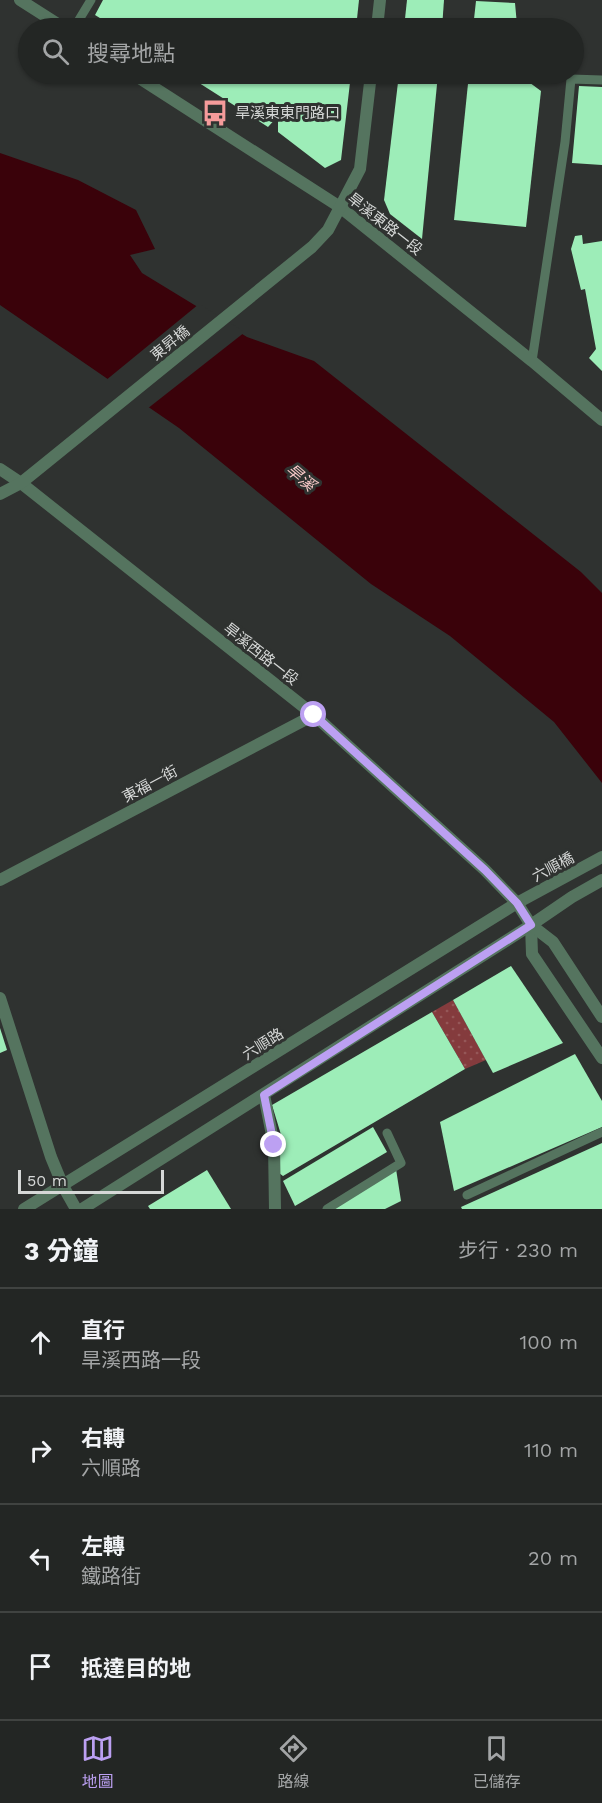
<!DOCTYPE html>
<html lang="zh-TW">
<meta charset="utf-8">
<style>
:root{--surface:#232624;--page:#2f3231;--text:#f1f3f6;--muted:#a3a5a6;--line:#404341;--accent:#bca0f2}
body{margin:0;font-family:"Work Sans","Noto Sans TC",sans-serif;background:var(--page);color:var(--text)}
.scale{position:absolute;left:18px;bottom:15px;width:146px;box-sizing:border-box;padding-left:6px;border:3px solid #d6d8d7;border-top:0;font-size:16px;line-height:21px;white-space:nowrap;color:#d6d8d7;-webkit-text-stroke:4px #2f3230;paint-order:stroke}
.stop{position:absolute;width:18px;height:18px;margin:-14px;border:4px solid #bca0f2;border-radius:50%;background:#fff}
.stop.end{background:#bca0f2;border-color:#fff;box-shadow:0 2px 6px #0008}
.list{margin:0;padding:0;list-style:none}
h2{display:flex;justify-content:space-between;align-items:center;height:78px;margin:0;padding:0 24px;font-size:26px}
h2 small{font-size:20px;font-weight:400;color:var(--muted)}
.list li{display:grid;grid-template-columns:39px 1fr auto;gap:18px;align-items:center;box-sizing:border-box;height:108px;padding:0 24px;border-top:2px solid var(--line)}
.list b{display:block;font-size:22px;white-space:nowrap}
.list p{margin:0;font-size:20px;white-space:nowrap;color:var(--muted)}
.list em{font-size:20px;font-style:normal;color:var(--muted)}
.icon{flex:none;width:33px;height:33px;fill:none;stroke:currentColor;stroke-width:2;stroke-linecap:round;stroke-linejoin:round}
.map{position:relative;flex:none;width:602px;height:1209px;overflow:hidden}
.search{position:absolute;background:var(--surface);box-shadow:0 2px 4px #0004;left:18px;right:18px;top:18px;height:66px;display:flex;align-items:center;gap:15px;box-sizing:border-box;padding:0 21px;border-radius:33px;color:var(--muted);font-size:22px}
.sheet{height:510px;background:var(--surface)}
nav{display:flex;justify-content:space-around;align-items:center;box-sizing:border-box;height:84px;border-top:2px solid var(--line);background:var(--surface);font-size:16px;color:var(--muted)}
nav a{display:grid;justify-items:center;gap:3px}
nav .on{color:var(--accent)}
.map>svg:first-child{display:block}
.grass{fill:url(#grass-dots)}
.water{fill:#3a020a}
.pier{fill:#2f3230}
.building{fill:#9dedb8}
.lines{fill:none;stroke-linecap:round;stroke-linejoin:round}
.service{stroke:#55745f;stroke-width:9}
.minor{stroke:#55745f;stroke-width:12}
.tertiary{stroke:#55745f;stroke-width:12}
.route{stroke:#bca0f2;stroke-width:8}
.labels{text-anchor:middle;stroke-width:6;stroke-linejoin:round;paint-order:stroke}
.poi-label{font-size:15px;fill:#d6d8d7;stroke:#2f3230;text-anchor:start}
.street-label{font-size:15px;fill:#d6d8d7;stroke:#2f3230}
.water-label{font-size:16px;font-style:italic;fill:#fbcbca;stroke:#2f3230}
</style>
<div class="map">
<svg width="602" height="1209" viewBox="0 0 602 1209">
<defs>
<pattern id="grass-dots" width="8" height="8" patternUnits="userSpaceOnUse" patternTransform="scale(1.5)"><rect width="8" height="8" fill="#843b3d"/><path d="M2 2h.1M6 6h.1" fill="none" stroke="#955758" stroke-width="1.8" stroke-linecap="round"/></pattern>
</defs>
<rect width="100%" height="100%" fill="#2f3230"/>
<polygon class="grass" points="453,1000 486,1060 465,1069 432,1012"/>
<polygon class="water" points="0,153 78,180 136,210 155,249 130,255 142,273 247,337 314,361 581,572 602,593 602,783 554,722 450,636 371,584 179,428 0,305"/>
<polygon class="pier" points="199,304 245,332 147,409 105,381"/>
<g class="building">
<polygon points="103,0 359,0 356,28 116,28 95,15"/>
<polygon points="407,0 444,0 442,28 404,28"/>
<polygon points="476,1 515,3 517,25 524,26 524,28 473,28"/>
<polygon points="185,74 351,74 341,160 325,168 278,132 278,116 268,127"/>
<polygon points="399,74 438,74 422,239 390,214 384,200"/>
<polygon points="469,74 518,74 541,91 526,227 454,220"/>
<polygon points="579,86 602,87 602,165 572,163"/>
<polygon points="582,235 583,244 602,241 602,371 589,358 596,349 585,289 581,290 571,249 575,236"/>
<polygon points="511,966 563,1043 493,1073 453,1000"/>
<polygon points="432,1012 465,1069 283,1176 271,1167 282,1138 272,1105"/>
<polygon points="0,1028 7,1050 0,1053"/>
<polygon points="575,1054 602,1101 602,1127 454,1191 440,1122"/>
<polygon points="373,1127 387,1152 295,1206 283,1181"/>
<polygon points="602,1143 602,1209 462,1209 461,1207"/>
<polygon points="396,1169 401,1201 385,1209 326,1209"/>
<polygon points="207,1170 231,1209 150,1209 148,1206"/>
</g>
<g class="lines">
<g class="service">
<polyline points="74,28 91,0"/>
<polyline points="532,361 565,142 571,79 602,80"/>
<polyline points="467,1195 602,1132"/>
<polyline points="327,1209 401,1163 387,1133"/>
</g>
<g class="minor">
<polyline points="20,0 64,28"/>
<polyline points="377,28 380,0"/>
<polyline points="133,74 340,207 532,361 602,420"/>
<polyline points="0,469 21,483 314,715 485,870 517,903 24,1209"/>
<polyline points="0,494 21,483 47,462 312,247 328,230 360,169 371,74"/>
<polyline points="0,880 314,715"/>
<polyline points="0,998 51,1157 63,1186 76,1209"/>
<polyline points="264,1095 274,1145 275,1209"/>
<polyline points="82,1209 531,925"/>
</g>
<g class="tertiary">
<polyline points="602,857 517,903 531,925 532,954 602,1058"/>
<polyline points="602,880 572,897 531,925 553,942 602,1017"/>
</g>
</g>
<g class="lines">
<polyline class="route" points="274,1145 264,1095 531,925 517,903 485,870 314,715"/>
</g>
<defs>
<g id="bus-bare" transform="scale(2.07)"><path d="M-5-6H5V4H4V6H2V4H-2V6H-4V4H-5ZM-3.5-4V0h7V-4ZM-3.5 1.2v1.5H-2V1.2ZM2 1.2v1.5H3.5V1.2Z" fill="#f59b9b" stroke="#2f3230" stroke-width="2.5" paint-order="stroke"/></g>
</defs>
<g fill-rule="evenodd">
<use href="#bus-bare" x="215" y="113"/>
</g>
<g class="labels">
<g class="poi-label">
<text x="235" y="118">旱溪東東門路口</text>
</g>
<g class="street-label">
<text transform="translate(385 224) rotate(38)" y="5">旱溪東路一段</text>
<text transform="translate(170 343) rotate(-39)" y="5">東昇橋</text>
<text transform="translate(261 654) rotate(38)" y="5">旱溪西路一段</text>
<text transform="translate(150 784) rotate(-28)" y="5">東福一街</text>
<text transform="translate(553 867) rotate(-28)" y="5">六順橋</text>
<text transform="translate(263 1044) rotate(-32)" y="5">六順路</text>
</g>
<g class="water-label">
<text transform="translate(301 477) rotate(40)" y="6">旱溪</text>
</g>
</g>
</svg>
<div class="scale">50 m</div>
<div class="stop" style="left:314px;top:715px"></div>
<div class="stop end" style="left:274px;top:1145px"></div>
<div class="search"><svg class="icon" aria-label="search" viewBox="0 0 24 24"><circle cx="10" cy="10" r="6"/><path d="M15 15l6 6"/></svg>搜尋地點</div>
</div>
<section class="sheet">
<h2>3 分鐘<small>步行 · 230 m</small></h2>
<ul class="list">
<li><svg class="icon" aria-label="ahead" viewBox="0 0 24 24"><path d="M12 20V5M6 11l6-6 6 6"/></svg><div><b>直行</b><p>旱溪西路一段</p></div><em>100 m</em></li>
<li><svg class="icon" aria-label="right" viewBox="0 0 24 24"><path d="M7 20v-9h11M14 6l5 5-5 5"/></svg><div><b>右轉</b><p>六順路</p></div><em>110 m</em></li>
<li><svg class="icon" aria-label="left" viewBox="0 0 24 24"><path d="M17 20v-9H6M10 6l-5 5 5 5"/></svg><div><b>左轉</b><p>鐵路街</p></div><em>20 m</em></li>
<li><svg class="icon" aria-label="arrive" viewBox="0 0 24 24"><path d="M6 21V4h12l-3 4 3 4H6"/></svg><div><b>抵達目的地</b></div></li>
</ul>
</section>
<nav>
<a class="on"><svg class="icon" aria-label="map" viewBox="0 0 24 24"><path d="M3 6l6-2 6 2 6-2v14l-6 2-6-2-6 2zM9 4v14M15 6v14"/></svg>地圖</a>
<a><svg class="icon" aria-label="directions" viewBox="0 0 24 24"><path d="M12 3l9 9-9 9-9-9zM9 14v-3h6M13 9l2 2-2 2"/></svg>路線</a>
<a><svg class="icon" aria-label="saved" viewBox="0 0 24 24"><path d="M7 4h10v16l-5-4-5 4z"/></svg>已儲存</a>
</nav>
